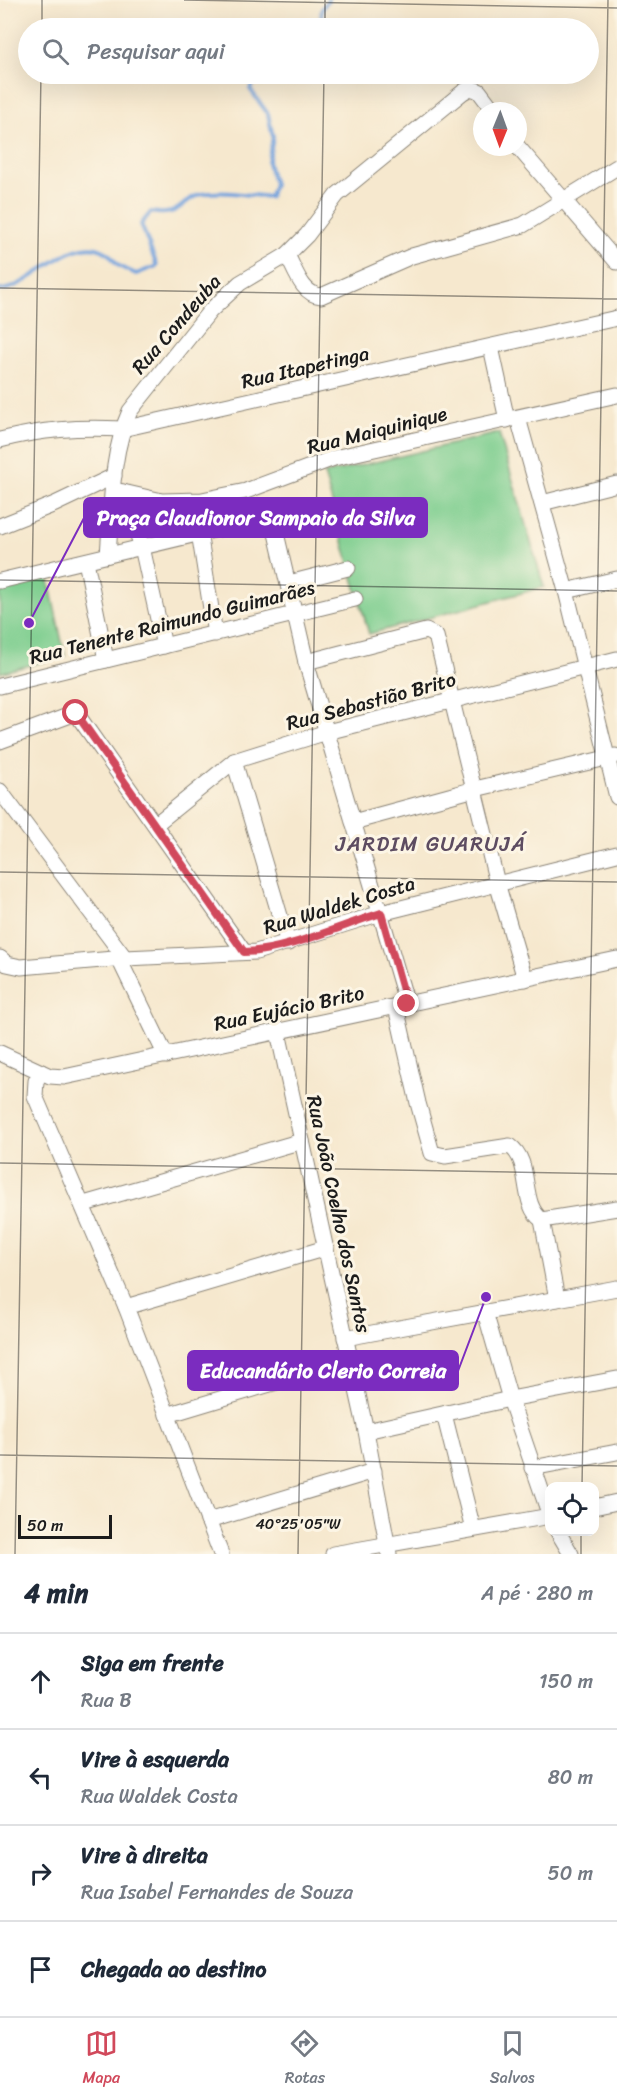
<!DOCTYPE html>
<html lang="pt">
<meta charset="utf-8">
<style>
:root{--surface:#fff;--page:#f2f2f3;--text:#1f2937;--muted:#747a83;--line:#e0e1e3;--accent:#d1495b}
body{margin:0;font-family:Sriracha,sans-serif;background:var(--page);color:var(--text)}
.controls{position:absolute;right:18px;bottom:18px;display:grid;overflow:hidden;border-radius:12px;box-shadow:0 6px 24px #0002}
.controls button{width:54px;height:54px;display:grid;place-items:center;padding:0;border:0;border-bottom:2px solid var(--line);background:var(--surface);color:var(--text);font:30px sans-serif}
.compass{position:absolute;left:473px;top:102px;width:54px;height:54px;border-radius:50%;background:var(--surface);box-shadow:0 6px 24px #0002;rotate:181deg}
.scale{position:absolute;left:18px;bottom:15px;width:94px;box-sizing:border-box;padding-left:6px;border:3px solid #1c1c1c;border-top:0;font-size:16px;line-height:21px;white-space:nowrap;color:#1c1c1c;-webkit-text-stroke:4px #fcf5e5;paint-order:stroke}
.stop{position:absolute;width:18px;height:18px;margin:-14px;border:4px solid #d1495b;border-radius:50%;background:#fff}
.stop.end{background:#d1495b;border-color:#fff;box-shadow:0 2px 6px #0008}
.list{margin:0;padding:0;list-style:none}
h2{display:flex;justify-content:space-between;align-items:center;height:78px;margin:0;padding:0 24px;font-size:26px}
h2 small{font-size:20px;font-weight:400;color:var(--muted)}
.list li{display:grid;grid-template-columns:39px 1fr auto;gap:18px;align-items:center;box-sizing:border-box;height:96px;padding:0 24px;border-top:2px solid var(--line)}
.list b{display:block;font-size:22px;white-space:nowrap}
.list p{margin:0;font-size:20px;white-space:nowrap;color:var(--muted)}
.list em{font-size:20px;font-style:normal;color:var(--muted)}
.icon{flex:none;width:33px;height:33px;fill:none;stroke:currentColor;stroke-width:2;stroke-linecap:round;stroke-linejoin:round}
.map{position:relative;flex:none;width:617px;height:1554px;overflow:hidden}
.search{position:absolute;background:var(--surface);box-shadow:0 6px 24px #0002;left:18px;right:18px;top:18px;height:66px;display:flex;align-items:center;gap:15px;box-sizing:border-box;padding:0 21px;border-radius:33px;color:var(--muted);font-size:22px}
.sheet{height:462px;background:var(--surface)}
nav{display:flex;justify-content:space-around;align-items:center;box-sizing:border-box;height:84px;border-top:2px solid var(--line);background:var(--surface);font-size:16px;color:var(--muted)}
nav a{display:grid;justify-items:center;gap:3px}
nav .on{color:var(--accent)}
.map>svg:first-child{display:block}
.green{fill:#7ece8f;stroke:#4d7556;stroke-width:1.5}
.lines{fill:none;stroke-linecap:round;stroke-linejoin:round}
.stream{stroke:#73a3dd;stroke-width:4}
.minor-casing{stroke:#898275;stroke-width:17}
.minor{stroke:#fff;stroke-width:15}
.route{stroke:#d1495b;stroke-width:8}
.ticks{fill:none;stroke:#1c1c1c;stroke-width:1.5;stroke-opacity:0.45}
.labels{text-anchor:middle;stroke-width:6;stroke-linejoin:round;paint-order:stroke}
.street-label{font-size:20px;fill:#1c1c1c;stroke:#fcf5e5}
.neighbourhood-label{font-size:21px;letter-spacing:1.5px;fill:#5d4c61;stroke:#fcf5e5}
.ticks-label{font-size:15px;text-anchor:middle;fill:#1c1c1c;stroke:#fcf5e5;stroke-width:6;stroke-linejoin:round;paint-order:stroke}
.leader{fill:none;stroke:#7b2cbf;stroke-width:2}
.callout-dot{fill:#7b2cbf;stroke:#fcf5e5;stroke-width:2}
.callout{fill:#7b2cbf;stroke:#7b2cbf;stroke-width:2}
.callout-label{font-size:21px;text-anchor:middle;font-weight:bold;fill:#fff}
</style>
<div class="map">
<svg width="617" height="1554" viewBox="0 0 617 1554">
<rect width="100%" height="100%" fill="#fcf5e5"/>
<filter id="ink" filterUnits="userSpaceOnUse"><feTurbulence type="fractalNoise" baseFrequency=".0167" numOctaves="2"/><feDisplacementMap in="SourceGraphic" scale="12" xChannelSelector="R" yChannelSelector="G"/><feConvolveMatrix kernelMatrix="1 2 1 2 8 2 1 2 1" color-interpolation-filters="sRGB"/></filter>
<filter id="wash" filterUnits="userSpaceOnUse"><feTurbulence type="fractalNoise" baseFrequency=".008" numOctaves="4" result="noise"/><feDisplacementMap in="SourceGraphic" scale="24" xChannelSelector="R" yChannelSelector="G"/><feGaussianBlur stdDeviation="1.35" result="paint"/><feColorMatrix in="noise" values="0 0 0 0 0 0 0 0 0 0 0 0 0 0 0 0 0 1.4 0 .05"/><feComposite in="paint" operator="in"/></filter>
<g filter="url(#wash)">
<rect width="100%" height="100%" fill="#f6e8ce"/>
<g class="green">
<polygon points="499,433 544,587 369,634 324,474"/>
<polygon points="48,577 65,656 0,673 0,590"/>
</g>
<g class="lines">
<g class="stream">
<polyline points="320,28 322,9 328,0"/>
<path d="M0 290C32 289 73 230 106 252 111 255 114 262 119 266 124 269 130 271 136 274L157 266 141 224 151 212C183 218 180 199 202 194 223 190 248 195 269 197L274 184 268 163 273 137 268 114 250 89 260 74"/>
</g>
</g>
</g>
<g filter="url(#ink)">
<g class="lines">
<g class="minor-casing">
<g id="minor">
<polyline points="518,147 617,262"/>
<path d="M287 255C295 269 302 295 321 296L412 256 523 225 617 167"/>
<polyline points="491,347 507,420"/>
<polyline points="518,418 566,591 617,797"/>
<path d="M0 440C43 429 77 427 122 429L617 318"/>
<polyline points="114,490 162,501 202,500 246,491 334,458 617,395"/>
<polyline points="123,492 142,547 164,646"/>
<polyline points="542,503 617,484"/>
<polyline points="0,526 55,504 114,476"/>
<polyline points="199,532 215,634"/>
<path d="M108 555C112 508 110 455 130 411L210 311 240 283 287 255 307 235 337 195 463 92 470 88 479 91 494 111"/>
<polyline points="86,561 106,660"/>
<polyline points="0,581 272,516 306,662 407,1004"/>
<polyline points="289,583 348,568"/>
<polyline points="566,591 617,579"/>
<polyline points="306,662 426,631 436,636 497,883 525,979"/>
<polyline points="0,686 355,599"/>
<polyline points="0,741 76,713 244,952"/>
<polyline points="234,761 288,943"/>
<polyline points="0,791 125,958"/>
<polyline points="353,822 475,789 615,756"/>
<polyline points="156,824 234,761 327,732 617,659"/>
<polyline points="0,958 7,964 21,967 125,958 256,952 381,913 617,854"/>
<polyline points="119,959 166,1056"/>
<path d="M396 1007 418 1103 432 1153 445 1156 510 1146C533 1162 519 1204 542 1220"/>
<polyline points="278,1032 366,1431 389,1554"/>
<polyline points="0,1053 50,1076 64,1077 617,959"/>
<polyline points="41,1072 36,1081 35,1096 126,1307 221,1554"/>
<polyline points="84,1204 302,1141"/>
<polyline points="557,1299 542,1220 617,1208"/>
<polyline points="126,1307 326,1248"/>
<polyline points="485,1312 510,1399 550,1516"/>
<polyline points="345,1338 617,1288"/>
<polyline points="444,1414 473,1529"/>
<polyline points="167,1415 350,1360"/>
<polyline points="366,1431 510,1399 617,1379"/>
<polyline points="532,1468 617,1452"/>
<polyline points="594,1507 617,1502"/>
<polyline points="208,1521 374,1471"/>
<polyline points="558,1532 571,1554"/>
<polyline points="333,1554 550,1516"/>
</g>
</g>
<use href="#minor" class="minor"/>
</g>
</g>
<g class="lines" filter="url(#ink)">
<path class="route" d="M76 713 244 952C283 952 343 925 381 913L407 1004"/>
</g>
<path class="ticks" d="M184 0 617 8M42 28V0M325 28V0M0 288 617 299M0 580 617 591M0 872 617 882M0 1163 617 1174M0 1455 617 1466M582 1486 608 0M15 1554 41 74M298 1554 324 74M581 1554V1532"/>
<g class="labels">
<g class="street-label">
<text transform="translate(176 324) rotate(-49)" y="7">Rua Condeuba</text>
<text transform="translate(305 367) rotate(-13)" y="7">Rua Itapetinga</text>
<text transform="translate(377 430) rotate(-14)" y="7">Rua Maiquinique</text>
<text transform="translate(172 622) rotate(-14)" y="7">Rua Tenente Raimundo Guimarães</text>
<text transform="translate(371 701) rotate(-15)" y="7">Rua Sebastião Brito</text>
<text transform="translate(339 905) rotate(-17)" y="7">Rua Waldek Costa</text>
<text transform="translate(289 1008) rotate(-12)" y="7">Rua Eujácio Brito</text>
<text transform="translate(339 1214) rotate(78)" y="7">Rua João Coelho dos Santos</text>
</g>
<g class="neighbourhood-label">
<text x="431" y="851">JARDIM GUARUJÁ</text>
</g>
</g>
<g class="ticks-label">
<text x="298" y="1529">40°25'05"W</text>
</g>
<path class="leader" d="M29 623L84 518M486 1297L458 1371"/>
<g class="callout-dot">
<circle cx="29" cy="623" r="6"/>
<circle cx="486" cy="1297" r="6"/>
</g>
<g class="callout">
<rect x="84" y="498" width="343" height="39" rx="6"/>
<rect x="188" y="1351" width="270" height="39" rx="6"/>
</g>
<g class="callout-label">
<text x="256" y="525">Praça Claudionor Sampaio da Silva</text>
<text x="323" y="1378">Educandário Clerio Correia</text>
</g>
</svg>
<div class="controls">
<button><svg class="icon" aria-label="locate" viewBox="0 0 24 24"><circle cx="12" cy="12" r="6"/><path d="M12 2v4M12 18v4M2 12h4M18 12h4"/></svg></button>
</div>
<svg class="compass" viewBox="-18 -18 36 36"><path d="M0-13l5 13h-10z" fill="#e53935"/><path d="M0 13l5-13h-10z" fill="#747a83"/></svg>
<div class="scale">50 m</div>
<div class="stop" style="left:76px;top:713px"></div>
<div class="stop end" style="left:407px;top:1004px"></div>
<div class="search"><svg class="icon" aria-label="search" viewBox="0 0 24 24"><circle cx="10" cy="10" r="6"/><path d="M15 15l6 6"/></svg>Pesquisar aqui</div>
</div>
<section class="sheet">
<h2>4 min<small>A pé · 280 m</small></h2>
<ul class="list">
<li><svg class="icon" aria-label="ahead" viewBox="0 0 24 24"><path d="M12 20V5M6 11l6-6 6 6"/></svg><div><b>Siga em frente</b><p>Rua B</p></div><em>150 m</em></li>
<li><svg class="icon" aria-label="left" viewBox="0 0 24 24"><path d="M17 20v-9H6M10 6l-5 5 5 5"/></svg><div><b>Vire à esquerda</b><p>Rua Waldek Costa</p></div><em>80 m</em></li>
<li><svg class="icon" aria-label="right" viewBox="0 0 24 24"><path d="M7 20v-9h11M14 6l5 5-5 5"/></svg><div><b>Vire à direita</b><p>Rua Isabel Fernandes de Souza</p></div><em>50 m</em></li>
<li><svg class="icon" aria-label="arrive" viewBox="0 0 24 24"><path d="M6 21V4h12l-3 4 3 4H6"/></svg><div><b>Chegada ao destino</b></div></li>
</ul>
</section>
<nav>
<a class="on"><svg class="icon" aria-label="map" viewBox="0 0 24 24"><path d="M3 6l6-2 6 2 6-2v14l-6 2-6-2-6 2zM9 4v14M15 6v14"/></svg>Mapa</a>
<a><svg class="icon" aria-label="directions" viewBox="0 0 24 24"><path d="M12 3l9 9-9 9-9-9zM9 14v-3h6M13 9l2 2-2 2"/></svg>Rotas</a>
<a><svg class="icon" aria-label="saved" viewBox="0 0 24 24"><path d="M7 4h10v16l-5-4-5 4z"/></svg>Salvos</a>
</nav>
